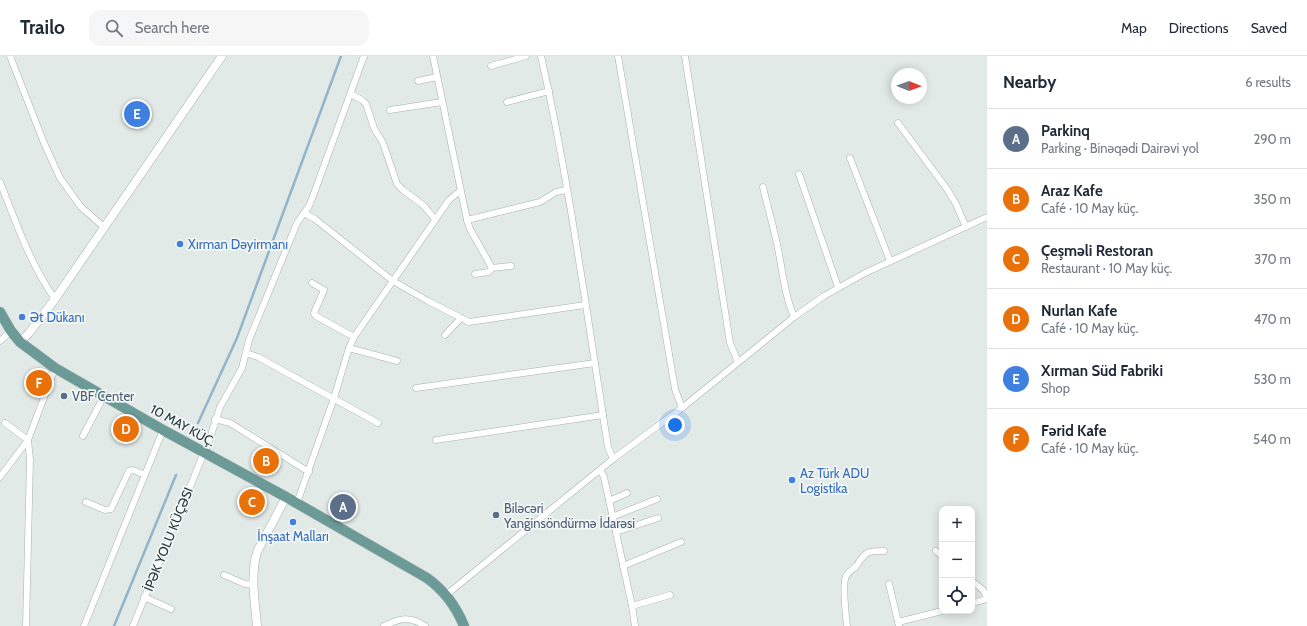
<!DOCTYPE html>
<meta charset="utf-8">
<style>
:root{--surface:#fff;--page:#f6f6f7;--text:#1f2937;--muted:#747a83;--line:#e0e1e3;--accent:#0f766e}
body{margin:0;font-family:Cabin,sans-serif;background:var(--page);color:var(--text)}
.controls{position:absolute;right:12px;bottom:12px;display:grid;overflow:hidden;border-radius:8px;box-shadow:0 2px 10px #0003}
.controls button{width:36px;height:36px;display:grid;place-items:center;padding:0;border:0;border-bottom:1px solid var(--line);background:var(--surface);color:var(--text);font:20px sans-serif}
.compass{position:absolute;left:891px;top:12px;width:36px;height:36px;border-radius:50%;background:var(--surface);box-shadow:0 2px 10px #0003;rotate:91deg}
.you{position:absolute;left:675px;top:369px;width:14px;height:14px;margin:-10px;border:3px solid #fff;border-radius:50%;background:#1a73e8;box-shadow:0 0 0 6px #1a73e833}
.badge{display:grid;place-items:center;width:26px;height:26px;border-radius:50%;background:var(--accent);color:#fff;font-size:13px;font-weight:700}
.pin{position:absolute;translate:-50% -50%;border:2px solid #fff;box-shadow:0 1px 4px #0006}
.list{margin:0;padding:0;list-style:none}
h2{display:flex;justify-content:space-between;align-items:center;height:52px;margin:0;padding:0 16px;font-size:17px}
h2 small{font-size:13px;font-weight:400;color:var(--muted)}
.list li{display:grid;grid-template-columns:26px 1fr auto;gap:12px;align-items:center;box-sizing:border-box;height:60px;padding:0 16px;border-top:1px solid var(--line)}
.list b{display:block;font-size:15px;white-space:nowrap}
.list p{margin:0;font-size:13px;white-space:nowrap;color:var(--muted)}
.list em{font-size:13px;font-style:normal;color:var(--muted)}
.icon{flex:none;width:22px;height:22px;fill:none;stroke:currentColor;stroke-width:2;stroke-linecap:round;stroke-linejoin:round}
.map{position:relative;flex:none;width:987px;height:570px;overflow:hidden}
header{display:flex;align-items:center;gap:24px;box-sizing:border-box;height:56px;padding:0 20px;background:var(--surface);border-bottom:1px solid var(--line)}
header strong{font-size:19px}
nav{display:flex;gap:22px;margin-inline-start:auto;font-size:14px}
.search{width:280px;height:36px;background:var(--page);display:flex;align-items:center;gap:10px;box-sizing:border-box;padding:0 14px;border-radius:12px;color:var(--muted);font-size:15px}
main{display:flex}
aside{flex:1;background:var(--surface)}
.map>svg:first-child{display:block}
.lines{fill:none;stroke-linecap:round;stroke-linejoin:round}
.stream{stroke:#91b5c9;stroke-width:2.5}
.minor-casing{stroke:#a5b1b0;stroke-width:7}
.tertiary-casing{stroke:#a5b1b0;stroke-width:9}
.primary-casing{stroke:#bdc4c3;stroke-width:11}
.minor{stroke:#fff;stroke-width:6}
.tertiary{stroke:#fff;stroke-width:8}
.primary{stroke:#6c9a97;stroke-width:10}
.shop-dot{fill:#3f7fe0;stroke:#f2f7f6;stroke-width:1.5}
.service-dot{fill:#5c6f8a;stroke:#f2f7f6;stroke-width:1.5}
.labels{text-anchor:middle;stroke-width:3.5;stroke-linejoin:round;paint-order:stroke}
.shop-label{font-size:13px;fill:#366cbe;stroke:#f2f7f6;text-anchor:start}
.service-label{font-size:13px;fill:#4e5e75;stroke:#f2f7f6;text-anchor:start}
.street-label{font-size:13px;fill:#243938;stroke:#f2f7f6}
</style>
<header>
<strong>Trailo</strong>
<div class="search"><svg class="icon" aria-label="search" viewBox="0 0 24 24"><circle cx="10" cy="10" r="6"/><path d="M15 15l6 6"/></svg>Search here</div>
<nav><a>Map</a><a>Directions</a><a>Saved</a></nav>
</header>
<main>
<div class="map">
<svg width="987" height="570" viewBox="0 0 987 570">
<rect width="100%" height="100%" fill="#e2eae8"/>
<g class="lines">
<g class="stream">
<polyline points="198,367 237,282 341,0"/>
<polyline points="114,570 176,419"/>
</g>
<g class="minor-casing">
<g id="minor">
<polyline points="10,0 44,87 60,122 81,151 105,172"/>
<polyline points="433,0 467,164 470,173 492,212 489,216 475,218"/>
<path d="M541 0C570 129 587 261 608 391L613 403"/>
<polyline points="618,0 675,333 682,352"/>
<polyline points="685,0 730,287 738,306"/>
<polyline points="491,10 526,0"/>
<polyline points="418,25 437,21"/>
<polyline points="351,38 362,44 366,48 374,72 383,87 397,128 403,134 423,149 435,163"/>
<polyline points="507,46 549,35"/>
<polyline points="390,54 442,46"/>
<polyline points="898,67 947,133 956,148 966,171"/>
<polyline points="850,102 890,205"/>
<polyline points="799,118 838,231"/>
<path d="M0 126C16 166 30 208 55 243"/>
<path d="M763 131C768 153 775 175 779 198 783 219 785 240 794 261"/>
<polyline points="304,157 315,163 393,225 428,245 469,266 585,249"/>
<polyline points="467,164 540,146 556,136 566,134"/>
<polyline points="492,212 511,210"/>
<polyline points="312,227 324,234 314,257 316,260 354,281"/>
<polyline points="445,279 461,262"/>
<polyline points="0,285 11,275"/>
<polyline points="349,292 397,305"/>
<polyline points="246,297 258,301 378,367"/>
<polyline points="416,332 595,307"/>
<polyline points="215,363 230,367 309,416"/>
<polyline points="83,380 104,340"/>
<polyline points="436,384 603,359"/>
<polyline points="600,414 604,421 632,550 635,570"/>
<polyline points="0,421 28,384 5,367"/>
<polyline points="609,445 627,437"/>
<polyline points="86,446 105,454 111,453 129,415 133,414 145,419"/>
<polyline points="297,447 334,342 349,292 354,281 449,144 460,135"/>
<polyline points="612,461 657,443"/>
<polyline points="616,476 658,462"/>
<polyline points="936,495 942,500"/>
<polyline points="623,510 681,486"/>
<polyline points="224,519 245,528 254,529"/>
<polyline points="972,525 983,534 987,542"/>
<polyline points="889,528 899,570"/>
<polyline points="446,539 613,403 682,352 794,261 824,240 865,217 987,161"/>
<polyline points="144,541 171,553"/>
<polyline points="972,547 987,543"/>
<polyline points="632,550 670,539"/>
<polyline points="898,566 942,555"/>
<polyline points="26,570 30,403 28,384 55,312"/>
<polyline points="84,570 163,374"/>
<polyline points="133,570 210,382 220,351 242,312 249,284 297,167 309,150 313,140 364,0"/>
<path d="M384 570C400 562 410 560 425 570"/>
<path d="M847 570C846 560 842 528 846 520 848 516 854 513 857 509 866 495 868 495 884 495"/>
</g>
</g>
<g class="tertiary-casing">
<g id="tertiary">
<polyline points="20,286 29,277 55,243 222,0"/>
<path d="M257 570C255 546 250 520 257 496L286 441"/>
</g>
</g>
<g class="primary-casing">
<path id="primary" d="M0 256 11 275 20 286 55 312 163 374 286 441 427 522C445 535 456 550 464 570"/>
</g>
<use href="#minor" class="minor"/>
<use href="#tertiary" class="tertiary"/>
<use href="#primary" class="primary"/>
</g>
<g class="shop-dot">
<circle cx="180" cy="188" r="4"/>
<circle cx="22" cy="261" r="4"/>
<circle cx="792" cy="424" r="4"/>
<circle cx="293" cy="466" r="4"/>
</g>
<g class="service-dot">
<circle cx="64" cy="340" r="4"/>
<circle cx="496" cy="459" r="4"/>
</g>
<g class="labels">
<g class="shop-label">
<text x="188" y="193">Xırman Dəyirmanı</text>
<text x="30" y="266">Ət Dükanı</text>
<text x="800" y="422">Az Türk ADU<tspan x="800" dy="15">Logistika</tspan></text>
<text x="293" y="485" text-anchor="middle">İnşaat Malları</text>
</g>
<g class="service-label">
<text x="72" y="345">VBF Center</text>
<text x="504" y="457">Biləcəri<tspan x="504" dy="15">Yanğinsöndürmə İdarəsi</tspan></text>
</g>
<g class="street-label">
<text transform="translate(183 369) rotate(29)" y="5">10 MAY KÜÇ.</text>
<text transform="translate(168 483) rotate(-68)" y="5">İPƏK YOLU KÜÇƏSI</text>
</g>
</g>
</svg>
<div class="controls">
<button>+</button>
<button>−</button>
<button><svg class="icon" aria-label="locate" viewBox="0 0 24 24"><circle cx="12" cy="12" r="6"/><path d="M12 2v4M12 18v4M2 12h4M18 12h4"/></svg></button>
</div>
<svg class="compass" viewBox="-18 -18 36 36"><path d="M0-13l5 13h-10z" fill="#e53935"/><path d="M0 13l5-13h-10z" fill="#747a83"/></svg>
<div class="you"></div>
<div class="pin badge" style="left:343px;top:451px;background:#5c6f8a">A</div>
<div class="pin badge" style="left:266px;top:405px;background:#e8710a">B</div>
<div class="pin badge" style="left:252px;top:446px;background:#e8710a">C</div>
<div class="pin badge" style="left:126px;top:373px;background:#e8710a">D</div>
<div class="pin badge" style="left:137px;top:58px;background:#3f7fe0">E</div>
<div class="pin badge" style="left:39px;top:327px;background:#e8710a">F</div>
</div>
<aside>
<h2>Nearby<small>6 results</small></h2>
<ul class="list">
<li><span class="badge" style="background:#5c6f8a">A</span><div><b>Parkinq</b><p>Parking · Binəqədi Dairəvi yol</p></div><em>290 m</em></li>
<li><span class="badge" style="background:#e8710a">B</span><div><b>Araz Kafe</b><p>Café · 10 May küç.</p></div><em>350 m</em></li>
<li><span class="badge" style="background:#e8710a">C</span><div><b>Çeşməli Restoran</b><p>Restaurant · 10 May küç.</p></div><em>370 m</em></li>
<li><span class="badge" style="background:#e8710a">D</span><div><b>Nurlan Kafe</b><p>Café · 10 May küç.</p></div><em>470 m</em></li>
<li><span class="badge" style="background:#3f7fe0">E</span><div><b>Xırman Süd Fabriki</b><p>Shop</p></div><em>530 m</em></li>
<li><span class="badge" style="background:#e8710a">F</span><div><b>Fərid Kafe</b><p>Café · 10 May küç.</p></div><em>540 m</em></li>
</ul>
</aside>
</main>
